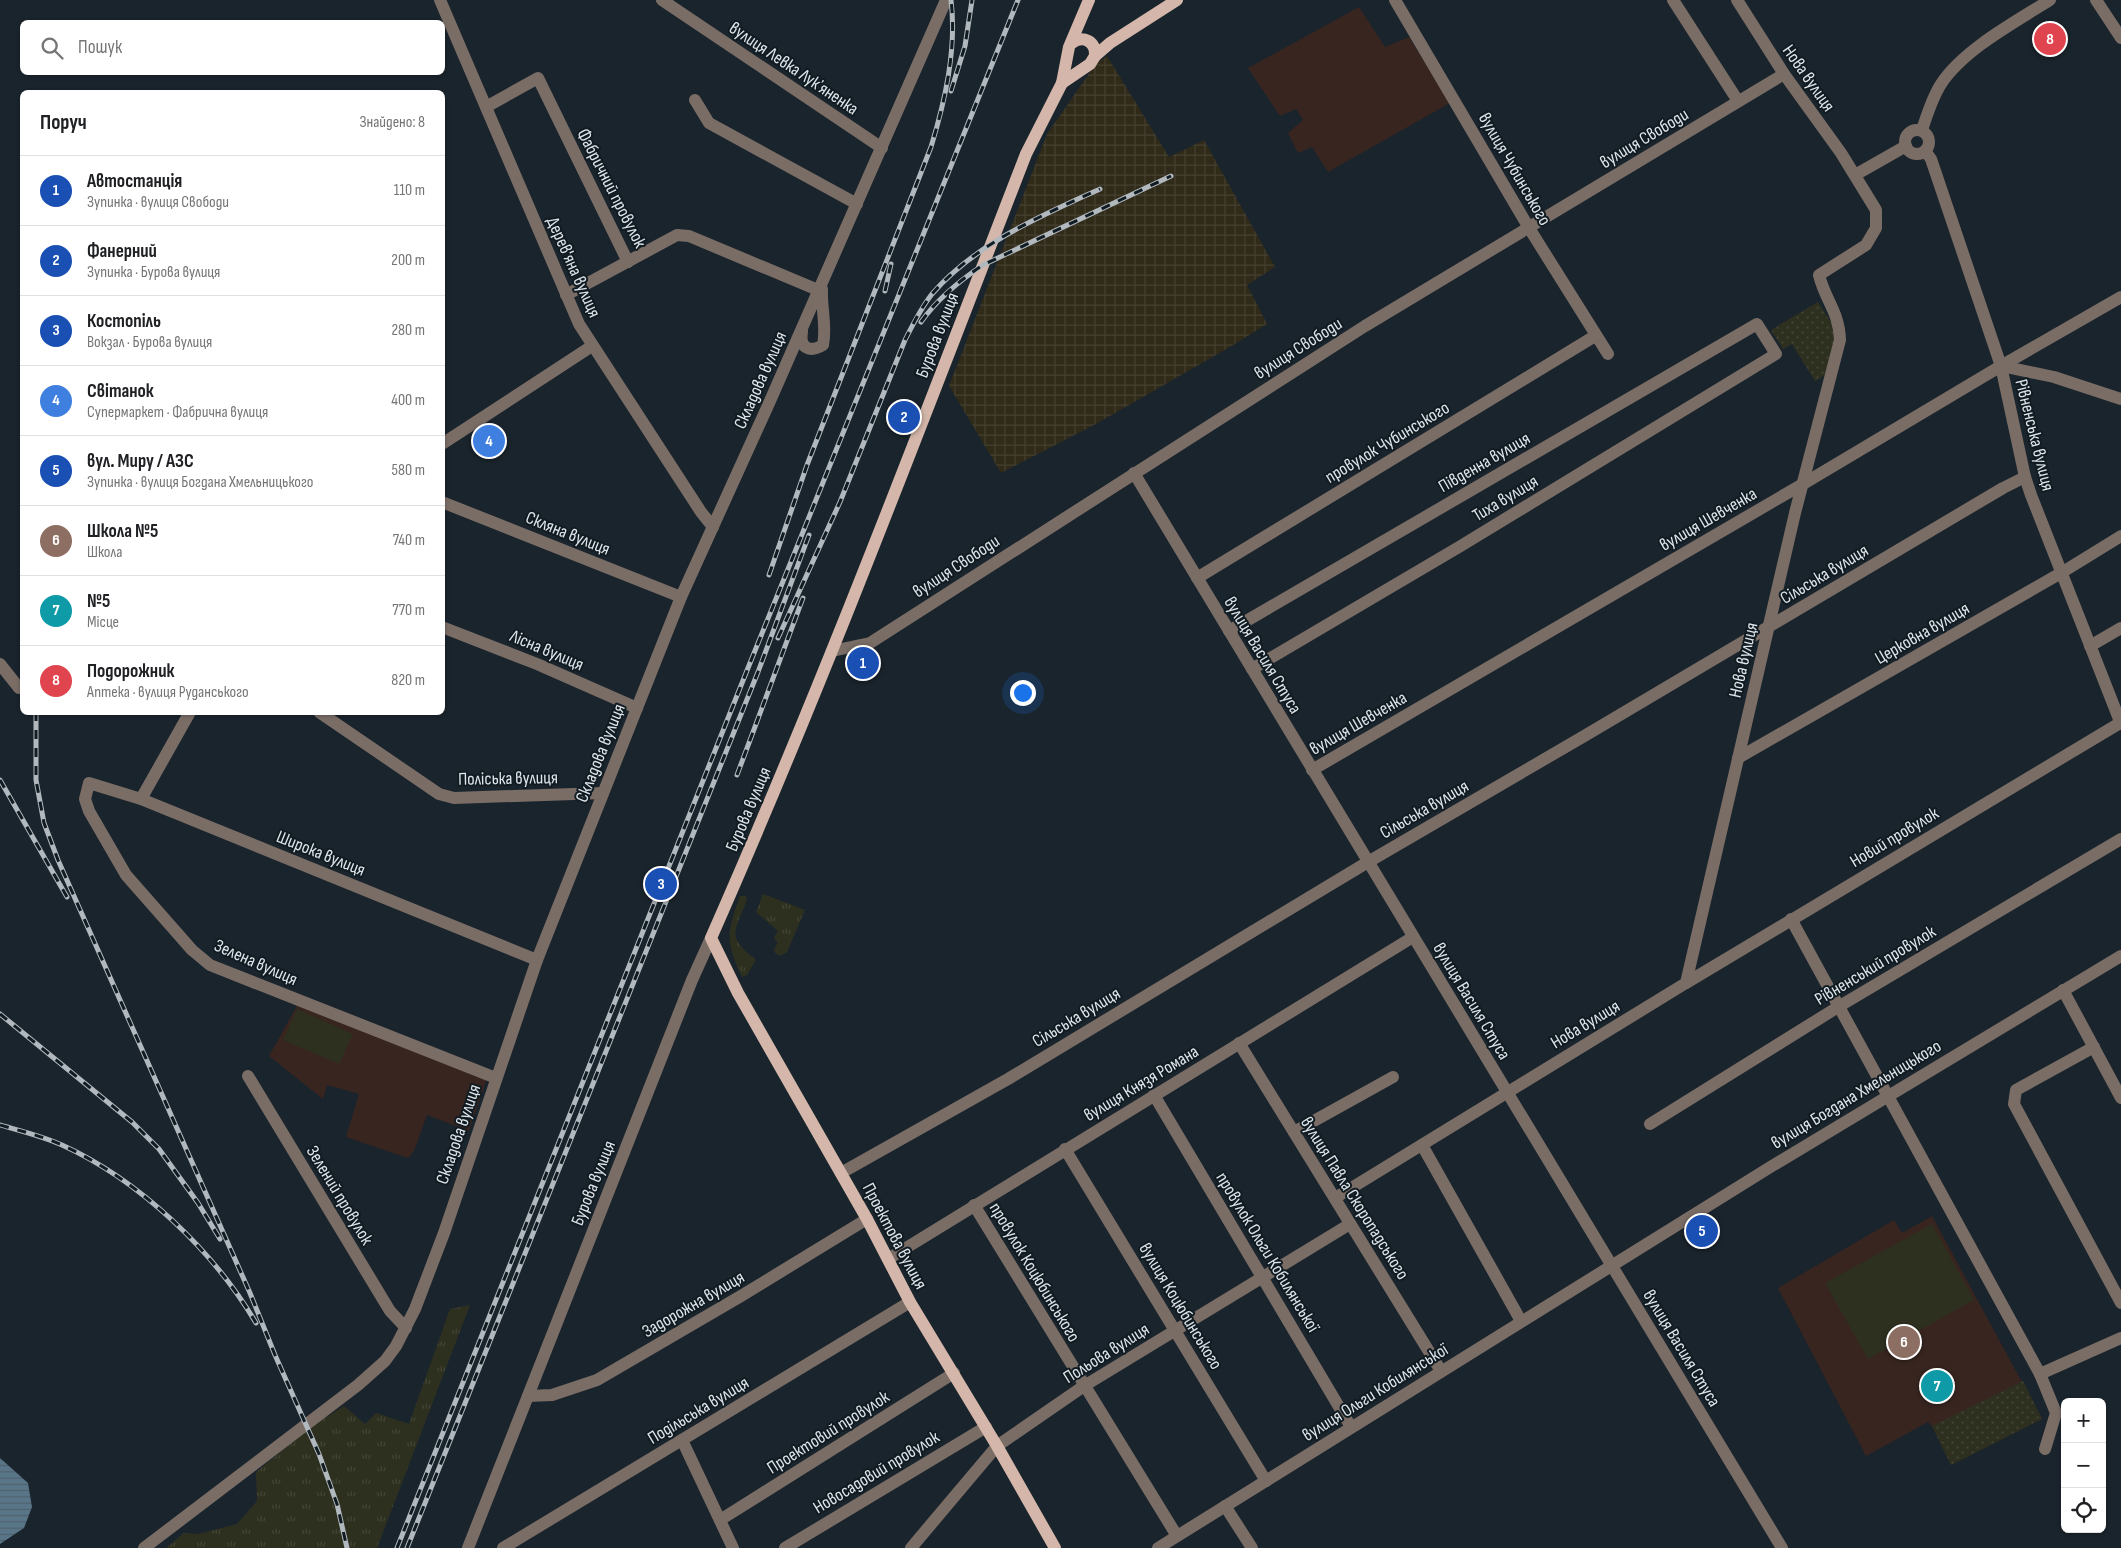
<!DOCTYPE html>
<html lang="uk">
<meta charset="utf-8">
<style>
:root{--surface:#fff;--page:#f6f6f6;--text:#202124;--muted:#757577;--line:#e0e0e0;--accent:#845268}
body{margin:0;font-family:"Sofia Sans Condensed",sans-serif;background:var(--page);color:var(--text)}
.controls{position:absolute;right:15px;bottom:15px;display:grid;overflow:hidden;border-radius:8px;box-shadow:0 1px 4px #0004}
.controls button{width:45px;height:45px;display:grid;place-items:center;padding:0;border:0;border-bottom:1px solid var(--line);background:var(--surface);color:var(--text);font:25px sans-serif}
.you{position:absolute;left:1022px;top:692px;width:18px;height:18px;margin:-12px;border:4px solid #fff;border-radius:50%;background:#1a73e8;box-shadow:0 0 0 8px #1a73e833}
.badge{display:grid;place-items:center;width:32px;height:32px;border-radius:50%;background:var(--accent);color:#fff;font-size:16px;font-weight:700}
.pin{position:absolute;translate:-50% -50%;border:2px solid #fff;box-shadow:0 1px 5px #0006}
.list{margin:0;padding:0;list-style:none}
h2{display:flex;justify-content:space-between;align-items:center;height:65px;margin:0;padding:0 20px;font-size:21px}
h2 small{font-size:16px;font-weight:400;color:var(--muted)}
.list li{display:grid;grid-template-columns:32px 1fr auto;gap:15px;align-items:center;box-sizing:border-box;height:70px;padding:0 20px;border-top:1px solid var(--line)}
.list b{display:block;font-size:19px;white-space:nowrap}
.list p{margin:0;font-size:16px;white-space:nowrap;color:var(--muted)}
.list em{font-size:16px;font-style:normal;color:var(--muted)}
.icon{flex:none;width:28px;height:28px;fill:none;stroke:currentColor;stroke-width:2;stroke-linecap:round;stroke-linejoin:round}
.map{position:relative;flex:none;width:2121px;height:1548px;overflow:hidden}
.search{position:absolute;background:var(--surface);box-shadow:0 1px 4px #0004;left:20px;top:20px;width:425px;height:55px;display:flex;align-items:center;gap:12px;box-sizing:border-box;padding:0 18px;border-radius:8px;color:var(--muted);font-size:19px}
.panel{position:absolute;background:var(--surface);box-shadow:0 1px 4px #0004;left:20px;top:90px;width:425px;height:625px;border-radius:8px}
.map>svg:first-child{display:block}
.industrial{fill:url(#industrial-grid)}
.education{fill:#382520}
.grass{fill:url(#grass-tufts)}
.park{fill:url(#park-dots)}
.garden{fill:#2e301f}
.water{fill:url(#water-rules)}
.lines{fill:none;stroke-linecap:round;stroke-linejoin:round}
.minor{stroke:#7a6d66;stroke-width:12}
.major{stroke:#d4b7aa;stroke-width:12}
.rail-casing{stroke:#b1b9bf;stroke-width:5}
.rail{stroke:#111b22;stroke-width:3;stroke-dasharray:9;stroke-linecap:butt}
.labels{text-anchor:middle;stroke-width:4;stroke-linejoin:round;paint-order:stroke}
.street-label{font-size:18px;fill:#dfe6eb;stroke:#111b22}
</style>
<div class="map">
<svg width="2121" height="1548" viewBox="0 0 2121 1548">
<defs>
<pattern id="industrial-grid" width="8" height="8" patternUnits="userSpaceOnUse" patternTransform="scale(1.25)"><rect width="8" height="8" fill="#302a19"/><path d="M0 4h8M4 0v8" fill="none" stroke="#443f2f"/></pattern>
<pattern id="grass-tufts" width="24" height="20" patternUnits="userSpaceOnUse" patternTransform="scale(1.25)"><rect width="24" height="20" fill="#2e301f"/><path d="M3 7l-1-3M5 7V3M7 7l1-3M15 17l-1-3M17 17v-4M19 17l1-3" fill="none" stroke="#424435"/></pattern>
<pattern id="park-dots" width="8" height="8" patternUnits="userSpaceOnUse" patternTransform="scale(1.25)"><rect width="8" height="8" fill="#2e301f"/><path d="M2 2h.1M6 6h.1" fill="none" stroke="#424435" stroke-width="1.8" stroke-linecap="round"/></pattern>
<pattern id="water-rules" width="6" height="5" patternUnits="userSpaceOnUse" patternTransform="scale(1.25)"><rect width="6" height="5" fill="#597689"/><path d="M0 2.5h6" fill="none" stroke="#4f606b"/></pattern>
</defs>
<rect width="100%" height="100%" fill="#1a242c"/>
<polygon class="industrial" points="1107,56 1169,157 1204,140 1275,267 1247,285 1267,324 1230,347 1096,424 1001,473 949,386 1047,134 1095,65"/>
<g class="education">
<polygon points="1359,7 1385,47 1409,37 1450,103 1328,172 1312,147 1298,153 1288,133 1303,120 1296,109 1280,116 1248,68"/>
<polygon points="298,1004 487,1078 469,1131 427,1115 414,1151 408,1158 346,1137 359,1094 327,1085 323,1099 269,1056"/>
<polygon points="1932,1216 2042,1419 1951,1465 1932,1426 1928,1422 1866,1456 1778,1288 1894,1220 1902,1233"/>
</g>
<g class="grass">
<polygon points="763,894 805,910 787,952 780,956 775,953 774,949 778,943 774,938 778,931 756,912"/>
<path d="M740 896H746L747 900C734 933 726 936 756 960L747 975 742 977C725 940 727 933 740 896Z"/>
<polygon points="470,1305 377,1548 166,1548 184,1533 198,1534 237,1524 257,1501 256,1472 311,1427 344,1406 365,1424 376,1413 409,1424 450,1309"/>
</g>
<g class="park">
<polygon points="1818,302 1834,327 1835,342 1827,374 1815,381 1792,344 1783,349 1771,330"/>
<polygon points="2023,1381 2042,1419 1951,1465 1932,1426"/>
</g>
<g class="garden">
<polygon points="297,1009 353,1034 339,1064 283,1040"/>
<polygon points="1932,1224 1974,1300 1868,1359 1825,1283"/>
</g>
<polygon class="water" points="0,1458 28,1483 32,1507 24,1528 0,1544"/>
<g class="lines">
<g class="minor">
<polyline points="440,0 579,324 701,512 713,527"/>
<polyline points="662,0 882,148"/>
<polyline points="1395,0 1529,228 1608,354"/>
<polyline points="1673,0 1738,101"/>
<polyline points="2096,0 2121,38"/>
<polyline points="695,100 709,123 857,204"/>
<polyline points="486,107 538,78 628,262"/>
<path d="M1922 130C1927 115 1932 98 1941 84 1963 50 2015 22 2050 0"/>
<circle cx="1917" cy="142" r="12"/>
<polyline points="1925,151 1931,159 2001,366 2025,477 2031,495 2121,724"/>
<polyline points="1855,175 1906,146"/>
<polyline points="566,295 677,235 689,236 818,290"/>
<path d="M802 332C799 348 810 353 823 345 827 326 821 308 822 289"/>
<polyline points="2001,366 2054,377 2121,399"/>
<polyline points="442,444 592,346"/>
<polyline points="1134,473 1782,1548"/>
<polyline points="442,502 681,597"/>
<polyline points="1197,578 1595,336"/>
<polyline points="442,627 537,664 637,708"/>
<polyline points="1229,631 1757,324 1776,354 1459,547 1252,669"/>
<polyline points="2090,646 2121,628"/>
<polyline points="832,651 870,643 1365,326 1784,74"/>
<polyline points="0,664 19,688 22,688"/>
<polyline points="319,712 439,794 454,798 603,793"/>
<polyline points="1738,758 2061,573 2121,536"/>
<polyline points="1312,770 1803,484 2001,366 2121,297"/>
<polyline points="141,799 190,712"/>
<polyline points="1791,919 2040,1374 2056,1413 2045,1449"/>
<polyline points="1686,983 2120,723"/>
<polyline points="2063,990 2121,1098"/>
<polyline points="1239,1043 1441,1371"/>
<polyline points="2094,1047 2016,1090 2014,1104 2121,1303"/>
<polyline points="248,1076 390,1311 406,1328"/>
<polyline points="496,1078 210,965 192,950 126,875 89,811 85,799 89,783 141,799 537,960"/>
<polyline points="1154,1095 1351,1427"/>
<polyline points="1650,1124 1838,1007 2121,839"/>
<polyline points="1294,1132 1393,1077"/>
<polyline points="1422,1145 1521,1321"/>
<polyline points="1065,1149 1266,1481"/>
<polyline points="841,1173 1008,1079 1368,862 1586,735 2003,488 2025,477"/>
<path d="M1335 1198 1686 983 1795 513 1840 340C1839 311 1825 300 1819 275L1866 245 1876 228V210L1841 153 1784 74 1737 0"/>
<polyline points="974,1205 1177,1536"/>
<polyline points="888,1259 1413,937"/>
<polyline points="2040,1374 2121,1338"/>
<polyline points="528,1396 552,1395 597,1380 741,1296 867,1219"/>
<polyline points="682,1440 733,1548"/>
<polyline points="1225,1506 1252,1548"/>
<polyline points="720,1520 954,1373"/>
<polyline points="144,1548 358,1385 385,1361 396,1346 415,1309 444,1233 537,960 681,597 770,401 946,0"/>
<polyline points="468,1548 692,980 711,938"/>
<polyline points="503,1548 910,1302"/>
<polyline points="785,1548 986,1427"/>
<polyline points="911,1548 997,1446 1084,1386 1350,1224"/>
<polyline points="1158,1548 1772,1166 2121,956"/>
</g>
<g class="major">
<path d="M1072 43C1083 35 1096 41 1095 56"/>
<polyline points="1062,83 1090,64 1095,56 1110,43 1177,0"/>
<path d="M1055 1548 997 1446 910 1302 867 1219 738 993 711 938C825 680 924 417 1026 154L1062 83 1069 47 1089 0"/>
</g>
<g class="rail-casing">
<g id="rail">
<polyline points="951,91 965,46 972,0"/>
<polyline points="885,291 891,264"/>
<path d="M921 322C938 298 959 281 983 265L1171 176"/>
<path d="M769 575 807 465 931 147C945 101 957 49 951 0"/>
<path d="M778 638 840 502 905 340C913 324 921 308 932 294 976 243 1041 216 1100 189"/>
<polyline points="36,712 36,780 44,823 58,860 250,1293 275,1355 319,1454 337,1504 347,1548"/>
<polyline points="737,775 803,598"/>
<polyline points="0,780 67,897"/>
<polyline points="0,1014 132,1122 159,1149 198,1203 220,1239"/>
<path d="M0 1125C21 1131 42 1136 62 1145 139 1180 213 1250 256 1323"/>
<polyline points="397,1548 748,668 1018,0"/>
<polyline points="407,1548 758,672 809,535"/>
</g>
</g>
<use href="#rail" class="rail"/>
</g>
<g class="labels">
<g class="street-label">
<text transform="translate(794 68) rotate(34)" y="6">вулиця Левка Лукʼяненка</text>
<text transform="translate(1809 78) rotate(55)" y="6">Нова вулиця</text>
<text transform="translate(1644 138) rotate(-31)" y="6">вулиця Свободи</text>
<text transform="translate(1515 169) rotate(60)" y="6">вулиця Чубинського</text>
<text transform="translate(612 188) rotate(63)" y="6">Фабричний провулок</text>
<text transform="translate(574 267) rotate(66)" y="6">Дерев'яна вулиця</text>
<text transform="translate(937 335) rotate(-69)" y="6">Бурова вулиця</text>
<text transform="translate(1298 348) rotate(-32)" y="6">вулиця Свободи</text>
<text transform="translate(760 380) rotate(-66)" y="6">Складова вулиця</text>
<text transform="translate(2035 435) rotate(76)" y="6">Рівненська вулиця</text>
<text transform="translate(1387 442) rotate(-31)" y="6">провулок Чубинського</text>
<text transform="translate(1484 462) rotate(-30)" y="6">Південна вулиця</text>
<text transform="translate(1505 498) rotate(-31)" y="6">Тиха вулиця</text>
<text transform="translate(1708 519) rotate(-30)" y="6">вулиця Шевченка</text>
<text transform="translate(568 533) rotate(22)" y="6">Скляна вулиця</text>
<text transform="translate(956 566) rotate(-33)" y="6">вулиця Свободи</text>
<text transform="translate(1824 574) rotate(-31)" y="6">Сільська вулиця</text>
<text transform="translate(1922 633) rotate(-30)" y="6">Церковна вулиця</text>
<text transform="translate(547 650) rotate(23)" y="6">Лісна вулиця</text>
<text transform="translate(1263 655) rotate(59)" y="6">вулиця Василя Стуса</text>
<text transform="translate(1743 660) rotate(-77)" y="6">Нова вулиця</text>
<text transform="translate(1358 723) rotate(-30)" y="6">вулиця Шевченка</text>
<text transform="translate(600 753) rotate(-68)" y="6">Складова вулиця</text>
<text transform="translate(508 778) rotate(-1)" y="6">Поліська вулиця</text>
<text transform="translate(748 809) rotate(-67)" y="6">Бурова вулиця</text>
<text transform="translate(1424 809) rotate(-30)" y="6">Сільська вулиця</text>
<text transform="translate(1894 837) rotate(-31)" y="6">Новий провулок</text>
<text transform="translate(321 853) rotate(22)" y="6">Широка вулиця</text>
<text transform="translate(256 962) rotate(24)" y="6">Зелена вулиця</text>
<text transform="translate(1875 965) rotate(-31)" y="6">Рівненський провулок</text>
<text transform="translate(1472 1001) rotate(59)" y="6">вулиця Василя Стуса</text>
<text transform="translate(1076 1017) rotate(-31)" y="6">Сільська вулиця</text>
<text transform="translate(1585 1024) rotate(-31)" y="6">Нова вулиця</text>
<text transform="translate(1141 1083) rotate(-31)" y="6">вулиця Князя Романа</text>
<text transform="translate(1856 1094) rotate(-31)" y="6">вулиця Богдана Хмельницького</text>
<text transform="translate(458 1134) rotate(-71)" y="6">Складова вулиця</text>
<text transform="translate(593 1183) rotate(-68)" y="6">Бурова вулиця</text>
<text transform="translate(340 1195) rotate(59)" y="6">Зелений провулок</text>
<text transform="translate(1355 1198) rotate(58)" y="6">вулиця Павла Скоропадського</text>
<text transform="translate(895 1236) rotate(62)" y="6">Проектова вулиця</text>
<text transform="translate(1268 1252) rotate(59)" y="6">провулок Ольги Кобилянської</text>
<text transform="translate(1035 1272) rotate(59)" y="6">провулок Коцюбинського</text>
<text transform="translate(693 1304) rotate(-30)" y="6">Задорожна вулиця</text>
<text transform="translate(1181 1306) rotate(59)" y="6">вулиця Коцюбинського</text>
<text transform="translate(1682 1348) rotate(59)" y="6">вулиця Василя Стуса</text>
<text transform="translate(1106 1353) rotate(-32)" y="6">Польова вулиця</text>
<text transform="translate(1375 1392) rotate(-32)" y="6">вулиця Ольги Кобилянської</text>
<text transform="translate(698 1410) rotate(-31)" y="6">Подільська вулиця</text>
<text transform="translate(828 1432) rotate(-32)" y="6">Проектовий провулок</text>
<text transform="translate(876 1472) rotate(-31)" y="6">Новосадовий провулок</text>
</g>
</g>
</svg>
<div class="controls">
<button>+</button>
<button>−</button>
<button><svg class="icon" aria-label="locate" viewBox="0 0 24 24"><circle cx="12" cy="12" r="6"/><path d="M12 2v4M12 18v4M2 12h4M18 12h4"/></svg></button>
</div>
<div class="you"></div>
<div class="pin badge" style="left:863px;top:663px;background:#1a4fb4">1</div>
<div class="pin badge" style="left:904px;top:417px;background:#1a4fb4">2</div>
<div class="pin badge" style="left:661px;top:884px;background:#1a4fb4">3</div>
<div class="pin badge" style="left:489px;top:441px;background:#3f7fe0">4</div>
<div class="pin badge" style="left:1702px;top:1231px;background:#1a4fb4">5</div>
<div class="pin badge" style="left:1904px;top:1342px;background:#8d6e63">6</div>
<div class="pin badge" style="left:1937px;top:1386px;background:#0f9aa8">7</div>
<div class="pin badge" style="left:2050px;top:39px;background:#e0444e">8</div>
<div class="search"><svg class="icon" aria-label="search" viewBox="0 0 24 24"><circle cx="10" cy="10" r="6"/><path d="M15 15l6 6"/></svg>Пошук</div>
<section class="panel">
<h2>Поруч<small>Знайдено: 8</small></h2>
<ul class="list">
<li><span class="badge" style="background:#1a4fb4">1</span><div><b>Автостанція</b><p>Зупинка · вулиця Свободи</p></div><em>110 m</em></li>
<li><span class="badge" style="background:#1a4fb4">2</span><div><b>Фанерний</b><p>Зупинка · Бурова вулиця</p></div><em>200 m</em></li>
<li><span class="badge" style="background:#1a4fb4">3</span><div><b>Костопіль</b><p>Вокзал · Бурова вулиця</p></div><em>280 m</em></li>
<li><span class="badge" style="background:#3f7fe0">4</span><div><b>Світанок</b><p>Супермаркет · Фабрична вулиця</p></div><em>400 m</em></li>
<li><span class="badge" style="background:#1a4fb4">5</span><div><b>вул. Миру / АЗС</b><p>Зупинка · вулиця Богдана Хмельницького</p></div><em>580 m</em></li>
<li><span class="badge" style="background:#8d6e63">6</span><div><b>Школа №5</b><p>Школа</p></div><em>740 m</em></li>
<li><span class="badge" style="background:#0f9aa8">7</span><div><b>№5</b><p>Місце</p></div><em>770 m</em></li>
<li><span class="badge" style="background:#e0444e">8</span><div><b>Подорожник</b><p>Аптека · вулиця Руданського</p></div><em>820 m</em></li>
</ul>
</section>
</div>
